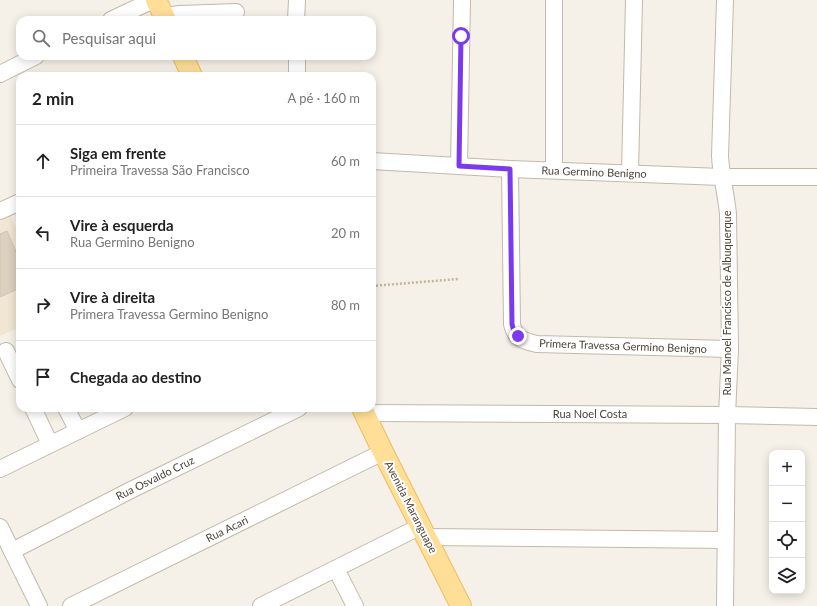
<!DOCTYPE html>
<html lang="pt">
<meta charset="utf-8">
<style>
:root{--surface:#fff;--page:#f6f6f6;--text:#222;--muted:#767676;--line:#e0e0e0}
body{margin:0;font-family:Lato,sans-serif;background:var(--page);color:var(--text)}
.controls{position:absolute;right:12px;bottom:12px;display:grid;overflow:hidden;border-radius:8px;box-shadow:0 2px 10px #0003}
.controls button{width:36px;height:36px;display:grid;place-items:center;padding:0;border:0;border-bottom:1px solid var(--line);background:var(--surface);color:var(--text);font:20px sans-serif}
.stop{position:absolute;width:12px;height:12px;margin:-9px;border:3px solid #7c3aed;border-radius:50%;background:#fff}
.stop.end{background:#7c3aed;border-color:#fff;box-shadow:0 1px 4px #0008}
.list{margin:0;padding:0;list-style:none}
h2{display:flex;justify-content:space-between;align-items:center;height:52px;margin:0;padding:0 16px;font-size:17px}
h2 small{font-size:13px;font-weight:400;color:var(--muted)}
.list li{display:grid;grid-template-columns:26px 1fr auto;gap:12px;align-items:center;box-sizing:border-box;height:72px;padding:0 16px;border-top:1px solid var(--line)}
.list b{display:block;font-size:15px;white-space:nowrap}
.list p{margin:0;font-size:13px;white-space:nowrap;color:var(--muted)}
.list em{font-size:13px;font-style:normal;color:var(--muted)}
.icon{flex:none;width:22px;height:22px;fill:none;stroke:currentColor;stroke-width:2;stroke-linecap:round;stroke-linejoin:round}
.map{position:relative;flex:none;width:817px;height:606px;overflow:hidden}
.search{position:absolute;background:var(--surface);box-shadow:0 2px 10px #0003;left:16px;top:16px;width:360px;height:44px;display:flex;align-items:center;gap:10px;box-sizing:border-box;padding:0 14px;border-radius:12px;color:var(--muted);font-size:15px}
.panel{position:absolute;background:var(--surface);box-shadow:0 2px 10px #0003;left:16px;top:72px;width:360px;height:340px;border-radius:12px}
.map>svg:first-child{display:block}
.education{fill:#f0e6d1}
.building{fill:#dcd0bf;stroke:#d4c4af}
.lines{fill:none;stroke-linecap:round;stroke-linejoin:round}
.minor-casing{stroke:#c2b9aa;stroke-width:18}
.major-casing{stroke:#f0be5c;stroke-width:22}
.path{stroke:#c6b499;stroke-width:2.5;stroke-dasharray:2 2;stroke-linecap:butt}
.minor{stroke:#fff;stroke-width:16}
.major{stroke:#ffde98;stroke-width:20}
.route{stroke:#7c3aed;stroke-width:5}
.labels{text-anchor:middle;stroke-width:4;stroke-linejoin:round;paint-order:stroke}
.street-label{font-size:11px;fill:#4a4236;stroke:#fff}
</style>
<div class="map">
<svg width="817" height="606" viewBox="0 0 817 606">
<rect width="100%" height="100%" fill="#f6f1e8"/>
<polygon class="education" points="11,216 20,237 20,327 0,336 0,221"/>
<polygon class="building" points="7,231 20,261 20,288 0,297 0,234"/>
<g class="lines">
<g class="minor-casing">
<g id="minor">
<polyline points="554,0 554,170"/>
<polyline points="165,16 180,14 236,12"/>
<polyline points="111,20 153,0"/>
<polyline points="296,20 297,0"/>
<polyline points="297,56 297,76"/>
<polyline points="0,74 36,56"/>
<polyline points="372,161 510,169 722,177 817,177"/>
<polyline points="459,166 462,0"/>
<path d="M510 169 512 324C515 339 524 341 537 344L730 349"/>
<polyline points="630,173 634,0"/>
<polyline points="0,211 20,202"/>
<polyline points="6,351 20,380"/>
<polyline points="33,408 50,444"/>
<polyline points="66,408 78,431"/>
<polyline points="364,413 727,415 817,417"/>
<polyline points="0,469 125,408"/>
<polyline points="0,527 39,606"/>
<polyline points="427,537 725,540"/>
<polyline points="12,551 133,489 299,408"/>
<polyline points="336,569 355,606"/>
<polyline points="71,606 383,452"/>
<polyline points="261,606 421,526"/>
<path d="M725 606 727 415 730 349 728 214C726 194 721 175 720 156L725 0"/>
</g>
</g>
<g class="major-casing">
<g id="major">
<polyline points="156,0 166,20"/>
<polyline points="183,56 192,76"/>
<polyline points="362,408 383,452 461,606"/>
</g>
</g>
<polyline class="path" points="372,286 458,279"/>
<use href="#minor" class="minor"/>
<use href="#major" class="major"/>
</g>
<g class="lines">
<polyline class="route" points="461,36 459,166 510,169 512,324 514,332 518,336"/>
</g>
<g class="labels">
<g class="street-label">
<text transform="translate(594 172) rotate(2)" y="4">Rua Germino Benigno</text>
<text transform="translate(727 303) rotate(-90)" y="4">Rua Manoel Francisco de Albuquerque</text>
<text transform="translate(623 346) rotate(2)" y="4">Primera Travessa Germino Benigno</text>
<text x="590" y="418">Rua Noel Costa</text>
<text transform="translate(155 478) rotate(-26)" y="4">Rua Osvaldo Cruz</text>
<text transform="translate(411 507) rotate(63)" y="4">Avenida Maranguape</text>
<text transform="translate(227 529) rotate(-26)" y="4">Rua Acari</text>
</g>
</g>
</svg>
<div class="controls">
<button>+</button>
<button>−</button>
<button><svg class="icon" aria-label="locate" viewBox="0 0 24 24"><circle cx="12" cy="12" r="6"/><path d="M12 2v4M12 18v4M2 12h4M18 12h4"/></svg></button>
<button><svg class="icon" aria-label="layers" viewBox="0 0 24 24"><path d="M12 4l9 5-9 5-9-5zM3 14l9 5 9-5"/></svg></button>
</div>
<div class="stop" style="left:461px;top:36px"></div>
<div class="stop end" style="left:518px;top:336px"></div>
<div class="search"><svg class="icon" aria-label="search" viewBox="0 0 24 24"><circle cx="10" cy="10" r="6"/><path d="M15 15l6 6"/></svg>Pesquisar aqui</div>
<section class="panel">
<h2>2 min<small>A pé · 160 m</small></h2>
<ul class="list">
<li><svg class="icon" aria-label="ahead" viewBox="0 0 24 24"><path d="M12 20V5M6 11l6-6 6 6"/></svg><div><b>Siga em frente</b><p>Primeira Travessa São Francisco</p></div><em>60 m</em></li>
<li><svg class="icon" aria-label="left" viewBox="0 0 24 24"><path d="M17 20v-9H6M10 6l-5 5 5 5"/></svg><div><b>Vire à esquerda</b><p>Rua Germino Benigno</p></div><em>20 m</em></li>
<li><svg class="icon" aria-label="right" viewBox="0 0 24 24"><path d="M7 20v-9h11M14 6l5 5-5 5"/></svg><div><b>Vire à direita</b><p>Primera Travessa Germino Benigno</p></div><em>80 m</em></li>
<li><svg class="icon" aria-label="arrive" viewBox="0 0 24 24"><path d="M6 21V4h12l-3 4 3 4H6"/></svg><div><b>Chegada ao destino</b></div></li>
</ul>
</section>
</div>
